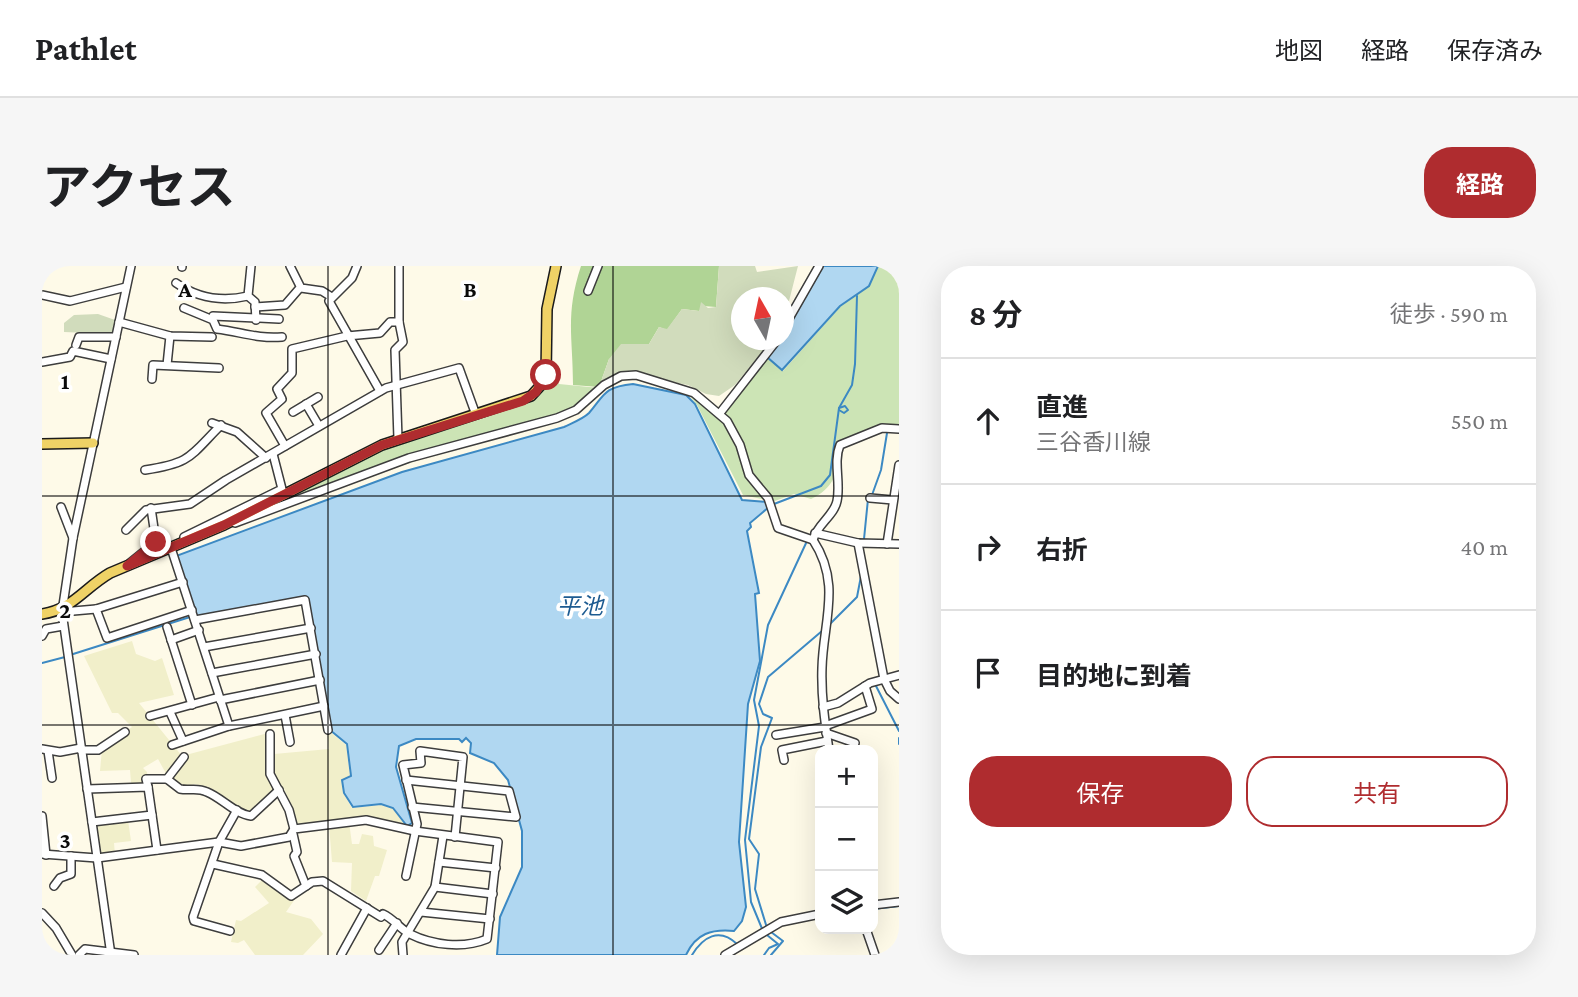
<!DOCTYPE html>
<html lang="ja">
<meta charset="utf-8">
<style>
:root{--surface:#fff;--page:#f6f6f6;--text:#202124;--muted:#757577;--line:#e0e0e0;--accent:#af2c2f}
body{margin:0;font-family:"Crimson Pro","Noto Sans JP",serif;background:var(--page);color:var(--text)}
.controls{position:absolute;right:21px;bottom:21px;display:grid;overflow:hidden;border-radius:14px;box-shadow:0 7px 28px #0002}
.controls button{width:63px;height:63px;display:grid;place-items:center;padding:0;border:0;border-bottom:2px solid var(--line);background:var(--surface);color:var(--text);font:35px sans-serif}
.compass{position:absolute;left:689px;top:21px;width:63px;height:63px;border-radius:50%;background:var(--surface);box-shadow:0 7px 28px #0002;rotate:351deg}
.stop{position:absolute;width:21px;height:21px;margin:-16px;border:5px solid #af2c2f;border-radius:50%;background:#fff}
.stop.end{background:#af2c2f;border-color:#fff;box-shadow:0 2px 7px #0008}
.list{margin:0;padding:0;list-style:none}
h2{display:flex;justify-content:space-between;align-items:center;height:91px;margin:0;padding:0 28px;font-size:30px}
h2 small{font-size:23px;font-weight:400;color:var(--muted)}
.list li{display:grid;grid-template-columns:46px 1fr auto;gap:21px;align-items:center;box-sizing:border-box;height:126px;padding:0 28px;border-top:2px solid var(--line)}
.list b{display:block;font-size:26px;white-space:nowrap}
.list p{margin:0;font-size:23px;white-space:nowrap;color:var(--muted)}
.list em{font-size:23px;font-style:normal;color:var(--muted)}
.actions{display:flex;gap:14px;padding:21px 28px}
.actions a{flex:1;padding:16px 0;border:2px solid var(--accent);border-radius:28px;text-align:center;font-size:24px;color:var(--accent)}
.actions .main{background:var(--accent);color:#fff}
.icon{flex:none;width:38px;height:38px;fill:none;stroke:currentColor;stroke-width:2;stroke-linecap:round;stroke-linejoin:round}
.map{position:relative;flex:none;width:857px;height:689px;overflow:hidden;border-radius:28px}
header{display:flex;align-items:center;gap:42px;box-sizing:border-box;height:98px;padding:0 35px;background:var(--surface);border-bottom:2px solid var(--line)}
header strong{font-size:33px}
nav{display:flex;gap:38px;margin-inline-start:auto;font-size:24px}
.intro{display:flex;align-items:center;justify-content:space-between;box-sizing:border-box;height:168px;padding:0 42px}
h1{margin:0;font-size:49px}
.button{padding:18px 32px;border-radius:28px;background:var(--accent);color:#fff;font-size:24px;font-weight:700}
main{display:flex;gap:42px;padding:0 42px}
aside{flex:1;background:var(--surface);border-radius:28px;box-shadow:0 7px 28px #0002}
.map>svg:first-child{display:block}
.farmland{fill:#f1efca}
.green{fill:#cce4b5}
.forest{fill:#b0d495}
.cemetery{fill:#d1dcbc}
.water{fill:#b0d7f1;stroke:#3c89c3;stroke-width:2}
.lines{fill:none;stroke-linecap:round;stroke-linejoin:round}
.stream{stroke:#3c89c3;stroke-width:2}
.minor-casing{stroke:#3d3d3d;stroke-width:10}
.major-casing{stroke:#1b1b1b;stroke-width:12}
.minor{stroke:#fff;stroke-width:7}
.major{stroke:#efd266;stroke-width:9}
.route{stroke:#af2c2f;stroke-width:9}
.grid{fill:none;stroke:#0a0a0a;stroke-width:2;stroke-opacity:0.55}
.labels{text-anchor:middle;stroke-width:7;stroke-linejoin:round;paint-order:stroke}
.water-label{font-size:23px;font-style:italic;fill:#1d5b91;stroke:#fff}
.grid-label{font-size:23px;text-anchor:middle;font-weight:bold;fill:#0a0a0a;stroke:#fff;stroke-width:7;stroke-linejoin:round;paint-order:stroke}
</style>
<header>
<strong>Pathlet</strong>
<nav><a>地図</a><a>経路</a><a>保存済み</a></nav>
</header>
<div class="intro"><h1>アクセス</h1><a class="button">経路</a></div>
<main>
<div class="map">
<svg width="857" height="689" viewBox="0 0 857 689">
<rect width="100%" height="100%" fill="#fefae8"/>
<g class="farmland">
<polygon points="90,375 94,388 113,395 120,392 132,429 97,437 140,490 230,466 232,488 287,483 285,463 304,479 308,510 299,514 301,527 310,542 339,539 351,543 365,560 317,551 254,560 252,545 242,523 215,546 203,545 167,521 153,518 143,520 130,512 127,513 116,493 101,502 105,506 106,518 89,517 88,504 58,505 60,483 90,461 76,447 70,447 42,390"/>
<polygon points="86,554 89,575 72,577 73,589 57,589 55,558"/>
<polygon points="307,556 310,578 317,578 320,568 331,570 332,580 345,584 337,610 333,610 324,635 309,625 310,597 290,596 287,559"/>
<polygon points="224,610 253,633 244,646 269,653 281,668 261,689 213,689 202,674 196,677 189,676 194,654 199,655 227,637 213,621"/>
</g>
<g class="green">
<path d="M836 0H857V161H844L798 184C795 208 792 222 769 233L752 228 730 236 709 208 694 165 678 141 725 91 741 105 799 40 827 20Z"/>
<polygon points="511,101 517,118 557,122 533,143 211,248 335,184 491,134 503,123"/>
<polygon points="647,129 657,133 688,163 709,219 720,225 724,234 701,229 655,139"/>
</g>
<path class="forest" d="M539 0H677L674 41 661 40 657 45 640 43 625 64 617 61 607 78 567 93 557 121 531 119C531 70 523 49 539 0Z"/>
<g class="cemetery">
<polygon points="677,0 713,0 715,6 756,0 747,35 742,35 741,32 699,32 699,74 730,74 693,119 677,130 664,128 646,119 586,107 557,121 567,93 579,78 607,78 617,61 625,63 640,43 657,45 659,36 666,42 674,41"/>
<polygon points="56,48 73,54 70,68 22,66 22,57 32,49"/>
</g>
<g class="water">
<polygon points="781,0 836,0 827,20 798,40 740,104 725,91 737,74 741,74 742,68"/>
<path d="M591 118 644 129 653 138 700 234 726 236 727 241 708 257 709 261 705 265 717 327 713 328 718 395 706 438 697 576 704 641 700 655 692 665C670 663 654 667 644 689H455L458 651 480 601V565L466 514 452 497 428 487 429 477 424 472 420 476 417 473H374L357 480 354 501 370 557 365 560 351 542 339 538 311 541 302 527 300 514 309 510 305 478 288 464 266 332 154 351 134 290 360 206 522 161C530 157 541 153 547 147 563 128 562 121 591 118Z"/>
</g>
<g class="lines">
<g class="stream">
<polyline points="797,144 802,147 806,144 803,140 797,142"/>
<polyline points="830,229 839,204 845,167"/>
<polyline points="732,238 779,220 788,209 797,142 810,119 813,98 815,30"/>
<polyline points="822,273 826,233"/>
<polyline points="787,359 815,331 819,310"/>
<polyline points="28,389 148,351"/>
<polyline points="0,397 23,391"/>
<polyline points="834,420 857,465"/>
<polyline points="857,472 857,478"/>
<polyline points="831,643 857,640"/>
<polyline points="725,662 713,623 717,588 707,573 719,481 730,452 721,448 717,438 726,411 780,365"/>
<polyline points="721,665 709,636 703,574 717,460 712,434 726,359 765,275"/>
<path d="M650 689C661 671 677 661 695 678"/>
<polyline points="722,689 727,682 736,678 725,669"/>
<polyline points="729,689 741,675 729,666"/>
</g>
<g class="minor-casing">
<g id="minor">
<polyline points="209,0 206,30 213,36 214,54"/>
<polyline points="248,0 259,22 280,25 288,30"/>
<polyline points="315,0 310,12 287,35 338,125"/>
<polyline points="357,0 357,56"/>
<polyline points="140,1 140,0"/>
<path d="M134 17C157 33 180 36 206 30"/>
<polyline points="546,25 556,0"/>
<polyline points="0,29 28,35 84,21"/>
<polyline points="213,41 243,39 256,24"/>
<path d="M142 42 171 54 175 63C199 66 216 73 240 71"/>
<polyline points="171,50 237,53"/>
<polyline points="77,56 128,70 170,71"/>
<polyline points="741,63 777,0"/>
<polyline points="34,79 37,71 74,71"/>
<polyline points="0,96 28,91 31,85 69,93"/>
<polyline points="125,99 128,70"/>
<polyline points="110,113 111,99 177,102"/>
<polyline points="264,138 277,160"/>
<polyline points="251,146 276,131"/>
<polyline points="678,147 735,74"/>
<polyline points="170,157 195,166 224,192"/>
<polyline points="243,180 224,147 240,133 235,123 250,107 250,83 305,70 338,67 348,56 357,56 361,76 353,84 356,173"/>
<path d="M103 204C150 197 148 190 179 159"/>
<polyline points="828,232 851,234"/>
<polyline points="19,241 31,272"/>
<path d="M193 257 367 192 515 152 534 144 562 119 579 110 594 109 652 127 685 155 698 179 707 209 726 232 736 262 771 274C800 318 781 356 780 402 779 430 783 457 787 484"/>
<polyline points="84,264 104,244 148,238 184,214 344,122 417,102 434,149"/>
<polyline points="773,267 816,277 857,278"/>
<polyline points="142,271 240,223 231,188"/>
<path d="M771 274C775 258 792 250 795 235 799 217 791 196 798 179L840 162 857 163"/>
<polyline points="816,277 842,413 848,425 857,433"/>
<polyline points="845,278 857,199"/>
<polyline points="129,282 187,460"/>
<polyline points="88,297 114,276 109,242"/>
<polyline points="54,343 65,372 150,344"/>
<polyline points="20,346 54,343 141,316"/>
<polyline points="153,354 263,334 286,464"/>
<polyline points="125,361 150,439"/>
<polyline points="0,370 4,363 21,360"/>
<polyline points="129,374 157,364"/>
<polyline points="162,381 269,362"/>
<polyline points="170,407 274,388"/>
<polyline points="178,434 278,414"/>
<polyline points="781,441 796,437 828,417 857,409"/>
<polyline points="128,446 141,475"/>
<polyline points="243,449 248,476"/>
<polyline points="108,450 177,431"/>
<polyline points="783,460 830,443 823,420"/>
<polyline points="784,467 813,477"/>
<polyline points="228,468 228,508 247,544 252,563"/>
<polyline points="734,469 783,461"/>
<polyline points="130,479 187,460 282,440"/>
<polyline points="0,483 18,486 39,482"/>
<polyline points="39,484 56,484 83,466"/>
<polyline points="6,485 10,512"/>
<polyline points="742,494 740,484 785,475"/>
<path d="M125 513 138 523C148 525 155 521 165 526 180 532 193 548 209 550L237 524"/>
<polyline points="364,514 467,525 474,551 370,541"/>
<polyline points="106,521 104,513 125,513 142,491"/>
<polyline points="45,523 106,521 115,584"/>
<polyline points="0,550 4,589"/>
<polyline points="50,556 110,549"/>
<polyline points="251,568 255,586 252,590 264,620"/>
<path d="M0 588 55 592 177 576 199 580 247 571 252 563 324 554 373 565 456 576 445 673C421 683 390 679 368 668 358 663 352 653 341 648L339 651 281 615 270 616 249 630 220 609 171 598"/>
<polyline points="397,596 454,602"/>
<polyline points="364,610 375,558 361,499 379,497 378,485 421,491 413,571"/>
<polyline points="12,620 18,612 29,608 29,590"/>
<polyline points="393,621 451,628"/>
<polyline points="831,639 857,636"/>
<polyline points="379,646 448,653"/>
<polyline points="0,647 14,662 30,689"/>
<polyline points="824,663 833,689"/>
<polyline points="188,665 152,655 151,651 177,576 195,544"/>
<polyline points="337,684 355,657"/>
<polyline points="37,689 43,683 92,689"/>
<polyline points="69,689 20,346 31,272 89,0"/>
<polyline points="299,689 325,642"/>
<polyline points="361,689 360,676 393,621 401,570"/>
<polyline points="683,689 739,656 778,648"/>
</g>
</g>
<g class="major-casing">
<g id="major">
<polyline points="0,178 51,177"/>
<path d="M0 348C30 344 42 322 68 307L182 259 340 179 489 130 500 118 504 109 505 43 514 0"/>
</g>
</g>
<use href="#minor" class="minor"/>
<use href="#major" class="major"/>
</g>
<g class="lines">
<polyline class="route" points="114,276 85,300 182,259 340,179 481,135 494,126 504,109"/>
</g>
<path class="grid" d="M286 0V689M571 0V689M0 230H857M0 459H857"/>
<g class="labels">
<g class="water-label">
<text x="538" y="348">平池</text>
</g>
</g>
<g class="grid-label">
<text x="143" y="31">A</text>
<text x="428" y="31">B</text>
<text x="23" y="123">1</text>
<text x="23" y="352">2</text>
<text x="23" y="582">3</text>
</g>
</svg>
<div class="controls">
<button>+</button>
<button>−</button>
<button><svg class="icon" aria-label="layers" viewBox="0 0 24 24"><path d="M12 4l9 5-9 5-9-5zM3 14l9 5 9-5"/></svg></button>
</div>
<svg class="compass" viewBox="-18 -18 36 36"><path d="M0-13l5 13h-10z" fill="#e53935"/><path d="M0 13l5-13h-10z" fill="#757577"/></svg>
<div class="stop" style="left:504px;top:109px"></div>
<div class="stop end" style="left:114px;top:276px"></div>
</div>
<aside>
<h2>8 分<small>徒歩 · 590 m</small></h2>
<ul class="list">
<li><svg class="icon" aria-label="ahead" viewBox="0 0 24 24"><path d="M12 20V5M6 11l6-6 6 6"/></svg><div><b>直進</b><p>三谷香川線</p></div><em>550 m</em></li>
<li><svg class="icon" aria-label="right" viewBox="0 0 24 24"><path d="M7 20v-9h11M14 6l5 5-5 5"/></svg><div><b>右折</b></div><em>40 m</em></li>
<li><svg class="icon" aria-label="arrive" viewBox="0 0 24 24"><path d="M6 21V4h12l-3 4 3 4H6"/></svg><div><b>目的地に到着</b></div></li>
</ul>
<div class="actions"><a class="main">保存</a><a>共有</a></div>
</aside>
</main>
